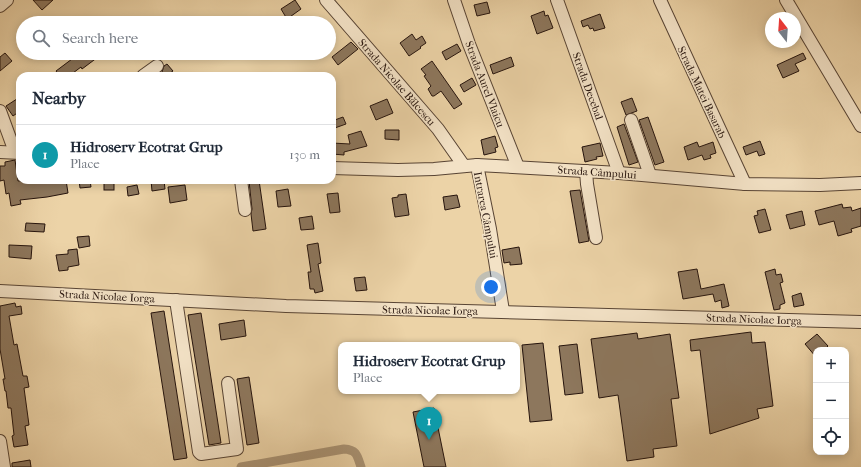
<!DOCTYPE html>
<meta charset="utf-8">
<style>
:root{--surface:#fff;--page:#f6f6f7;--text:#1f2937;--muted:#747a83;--line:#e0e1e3;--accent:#2563eb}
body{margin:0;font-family:"IM FELL French Canon",serif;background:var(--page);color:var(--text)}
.controls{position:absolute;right:12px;bottom:12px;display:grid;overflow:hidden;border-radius:8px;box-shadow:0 2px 10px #0003}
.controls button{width:36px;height:36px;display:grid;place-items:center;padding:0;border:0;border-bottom:1px solid var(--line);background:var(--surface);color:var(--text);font:20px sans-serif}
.compass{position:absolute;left:765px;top:12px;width:36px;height:36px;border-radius:50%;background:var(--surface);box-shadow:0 2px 10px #0003;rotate:343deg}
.you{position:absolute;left:491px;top:287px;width:14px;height:14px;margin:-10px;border:3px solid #fff;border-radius:50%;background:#1a73e8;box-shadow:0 0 0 6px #1a73e833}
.badge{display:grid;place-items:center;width:26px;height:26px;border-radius:50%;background:var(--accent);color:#fff;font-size:13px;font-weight:700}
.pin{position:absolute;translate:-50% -33px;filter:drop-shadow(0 1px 2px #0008)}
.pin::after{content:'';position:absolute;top:21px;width:14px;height:12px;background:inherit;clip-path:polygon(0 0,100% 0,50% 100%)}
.popup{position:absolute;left:338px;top:342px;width:182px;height:52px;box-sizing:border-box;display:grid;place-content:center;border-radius:8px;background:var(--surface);filter:drop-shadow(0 1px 3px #0005);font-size:13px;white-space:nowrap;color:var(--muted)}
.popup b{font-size:15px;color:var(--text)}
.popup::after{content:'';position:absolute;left:50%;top:100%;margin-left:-8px;border:8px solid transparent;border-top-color:var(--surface)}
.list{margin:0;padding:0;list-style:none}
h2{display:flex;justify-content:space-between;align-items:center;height:52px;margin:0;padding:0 16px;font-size:17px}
h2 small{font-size:13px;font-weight:400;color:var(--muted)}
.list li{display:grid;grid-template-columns:26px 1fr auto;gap:12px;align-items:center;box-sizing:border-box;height:60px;padding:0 16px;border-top:1px solid var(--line)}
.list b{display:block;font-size:15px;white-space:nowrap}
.list p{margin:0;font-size:13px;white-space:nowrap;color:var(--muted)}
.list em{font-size:13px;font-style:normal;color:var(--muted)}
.icon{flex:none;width:22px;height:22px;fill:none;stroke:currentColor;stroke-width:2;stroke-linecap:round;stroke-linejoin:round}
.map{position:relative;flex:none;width:861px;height:467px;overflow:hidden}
.search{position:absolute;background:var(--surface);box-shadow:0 2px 10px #0003;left:16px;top:16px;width:320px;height:44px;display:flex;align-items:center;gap:10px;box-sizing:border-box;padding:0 14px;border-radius:22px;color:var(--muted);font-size:15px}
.panel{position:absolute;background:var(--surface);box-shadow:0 2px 10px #0003;left:16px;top:72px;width:320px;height:112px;border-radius:12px}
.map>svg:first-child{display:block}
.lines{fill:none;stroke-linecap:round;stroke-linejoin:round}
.canal{stroke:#a99273;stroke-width:9}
.building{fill:#8d775d;stroke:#26140d}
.minor-casing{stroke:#584434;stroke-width:14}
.minor{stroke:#f3e2c6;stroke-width:12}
.labels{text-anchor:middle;stroke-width:3;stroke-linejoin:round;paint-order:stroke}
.street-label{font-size:11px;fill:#26140d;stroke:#f3e2c6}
</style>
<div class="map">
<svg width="861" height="467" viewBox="0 0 861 467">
<rect width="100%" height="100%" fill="#ecd3a7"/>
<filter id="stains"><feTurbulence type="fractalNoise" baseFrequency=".005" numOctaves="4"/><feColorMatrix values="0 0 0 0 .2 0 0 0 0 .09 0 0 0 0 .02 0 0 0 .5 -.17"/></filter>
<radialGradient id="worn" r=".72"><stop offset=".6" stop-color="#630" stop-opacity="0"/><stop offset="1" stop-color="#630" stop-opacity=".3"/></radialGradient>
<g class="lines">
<path class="canal" d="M241 467 344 449C357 450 357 455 361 467"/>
</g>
<g class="building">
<polygon points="33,0 53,0 42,10"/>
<polygon points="295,0 301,9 287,19 281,9"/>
<polygon points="487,2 490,13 477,16 474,5"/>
<polygon points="544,11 545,16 548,15 553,28 537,34 531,16"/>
<polygon points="600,14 605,28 594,31 593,28 590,29 588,25 583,27 581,21"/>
<polygon points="412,34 416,40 422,36 426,43 420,47 421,48 409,56 400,43"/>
<polygon points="351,42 358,49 338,65 332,57"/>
<polygon points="457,44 461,51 446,60 442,52"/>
<polygon points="5,53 12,61 0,71 0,57"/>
<polygon points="80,53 95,53 98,57 82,69 81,67 69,76 60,76 56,71"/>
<polygon points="803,53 806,59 795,64 799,71 783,78 777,65"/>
<polygon points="511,57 514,66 493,74 490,65"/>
<polygon points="432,61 462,104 454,109 441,91 434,96 432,96 428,89 431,86 424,76 426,75 421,69"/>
<polygon points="167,64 173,71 166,76 156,76 162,72 164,66"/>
<polygon points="472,78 476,85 464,92 460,85"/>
<polygon points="20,97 20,111 13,116 6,106"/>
<polygon points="632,98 637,111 626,115 621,102"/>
<polygon points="387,99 393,113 376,120 370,106"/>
<polygon points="343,117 346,124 332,129 332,121"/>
<polygon points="648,117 664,162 655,165 639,120"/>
<polygon points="624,124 638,162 629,165 617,127"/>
<polygon points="385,130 399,130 399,140 385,139"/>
<polygon points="361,131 367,146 344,152 344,155 332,154 332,143 350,144 348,135"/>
<polygon points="495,136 498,147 495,148 496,152 484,155 481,140"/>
<polygon points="760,141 765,154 759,156 757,151 746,155 743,147"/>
<polygon points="697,142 699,147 713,142 716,153 710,155 711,158 704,160 702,155 688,160 684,147"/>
<polygon points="600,143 603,156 596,157 597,159 585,162 582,147"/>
<polygon points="15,160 18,181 29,180 66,180 68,193 47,197 20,200 21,204 11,206 9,193 6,194 4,180 0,181 0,166 5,166 5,162"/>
<polygon points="79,180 90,180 91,187 80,188"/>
<rect x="104" y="180" width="10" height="10"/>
<polygon points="151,180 164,180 165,189 152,191"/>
<polygon points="259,180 266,229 253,231 251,214 252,209 249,181"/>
<polygon points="137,185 139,194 128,196 127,187"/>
<polygon points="185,185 187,200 170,203 168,187"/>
<polygon points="288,189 291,206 278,207 276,191"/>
<polygon points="580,190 589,241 579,243 570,191"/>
<polygon points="338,193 340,212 330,213 327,194"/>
<polygon points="406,194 409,215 395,217 392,198 398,197 398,195"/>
<polygon points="457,195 460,207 445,210 443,197"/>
<polygon points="842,204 843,208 851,207 852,211 861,208 861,226 851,229 852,232 838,236 834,221 819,225 815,211"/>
<polygon points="765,209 771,230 759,233 754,216 758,215 757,211"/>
<polygon points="802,211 805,225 790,229 786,215"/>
<polygon points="312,216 314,229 301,230 299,218"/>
<polygon points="26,223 45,224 44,232 25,231"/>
<polygon points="89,236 90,246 79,248 77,237"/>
<polygon points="318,243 321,263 318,264 323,291 315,293 314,289 310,289 308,272 311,272 307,245"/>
<polygon points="9,245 32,246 31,259 9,257"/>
<polygon points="519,247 522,264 510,265 510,262 504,263 502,250"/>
<polygon points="77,249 79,265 68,267 68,270 59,271 56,255 68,254 68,250"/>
<polygon points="697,269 701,289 724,284 729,306 722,308 721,300 715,302 713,294 683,299 678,272"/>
<polygon points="775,269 776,275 781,274 783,282 780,283 785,303 780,305 780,309 774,310 765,272"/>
<polygon points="365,277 367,290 356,291 354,278"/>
<polygon points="801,293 804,305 794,307 792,296"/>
<polygon points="15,303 16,307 21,306 22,314 9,316 14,345 17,344 23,376 27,376 29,387 24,388 29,425 25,426 28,445 14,447 12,436 14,435 11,408 8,408 6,391 5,391 3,379 5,379 0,349 0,306"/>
<polygon points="164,311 187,458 174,460 151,313"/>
<polygon points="201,313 221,443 209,445 188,315"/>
<polygon points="244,320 246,336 221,340 219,324"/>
<polygon points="751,332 752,343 765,342 773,406 757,409 759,418 710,434 700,350 691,351 690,340"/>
<polygon points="637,333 638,339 670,334 679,398 671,399 677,446 653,449 654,457 627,461 618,395 599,398 591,339"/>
<polygon points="817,334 828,346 824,350 816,350 816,357 805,344"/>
<polygon points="543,343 552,420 530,422 522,345"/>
<polygon points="577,344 583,393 565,395 559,346"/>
<polygon points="249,377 259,443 247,445 237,379"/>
<polygon points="434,408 446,467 424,467 413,412"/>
<polygon points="30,460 31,467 12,467 12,463"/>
</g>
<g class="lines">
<g class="minor-casing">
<g id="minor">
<polyline points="326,0 438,129 464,166"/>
<polyline points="454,0 469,44 518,167"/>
<polyline points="557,0 619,173"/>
<polyline points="660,0 745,184"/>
<polyline points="786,0 861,126"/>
<polyline points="0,6 7,0"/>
<polyline points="143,76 157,66"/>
<polyline points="0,111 15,152"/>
<polyline points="631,120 650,175"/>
<polyline points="0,152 20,153"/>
<polyline points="477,165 490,229 503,311"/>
<polyline points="332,168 398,170 434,169 477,165 619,173 745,184 820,185 861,183"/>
<polyline points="586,171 587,184 596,238"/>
<polyline points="241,180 245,210"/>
<polyline points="0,291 286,306 861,322"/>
<polyline points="176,300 199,452 201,454 237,449 228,383"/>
<polyline points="0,441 4,467"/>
</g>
</g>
<use href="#minor" class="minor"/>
</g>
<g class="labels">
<g class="street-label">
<text transform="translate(397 82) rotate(49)" y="4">Strada Nicolae Bălcescu</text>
<text transform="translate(485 84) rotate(69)" y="4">Strada Aurel Vlaicu</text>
<text transform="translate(588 86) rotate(70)" y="4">Strada Decebal</text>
<text transform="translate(702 92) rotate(65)" y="4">Strada Matei Basarab</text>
<text transform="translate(597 172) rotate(4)" y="4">Strada Câmpului</text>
<text transform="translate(486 215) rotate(79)" y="4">Intrarea Câmpului</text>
<text transform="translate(107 296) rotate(3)" y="4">Strada Nicolae Iorga</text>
<text transform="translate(430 310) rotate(1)" y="4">Strada Nicolae Iorga</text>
<text transform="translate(754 319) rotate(2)" y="4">Strada Nicolae Iorga</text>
</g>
</g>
<rect width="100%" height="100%" filter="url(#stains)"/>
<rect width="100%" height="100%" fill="url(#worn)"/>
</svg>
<div class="controls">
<button>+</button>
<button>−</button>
<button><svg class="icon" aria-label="locate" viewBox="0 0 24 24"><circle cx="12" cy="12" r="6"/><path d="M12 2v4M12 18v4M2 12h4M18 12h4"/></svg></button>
</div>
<svg class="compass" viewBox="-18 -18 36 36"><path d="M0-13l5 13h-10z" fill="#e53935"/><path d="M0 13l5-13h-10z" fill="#747a83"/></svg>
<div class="you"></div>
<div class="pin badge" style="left:429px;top:440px;background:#0f9aa8">1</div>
<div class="popup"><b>Hidroserv Ecotrat Grup</b>Place</div>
<div class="search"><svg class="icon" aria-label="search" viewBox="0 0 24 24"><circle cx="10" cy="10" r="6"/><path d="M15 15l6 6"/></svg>Search here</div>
<section class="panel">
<h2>Nearby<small></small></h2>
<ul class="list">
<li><span class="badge" style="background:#0f9aa8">1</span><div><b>Hidroserv Ecotrat Grup</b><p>Place</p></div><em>130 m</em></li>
</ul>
</section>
</div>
